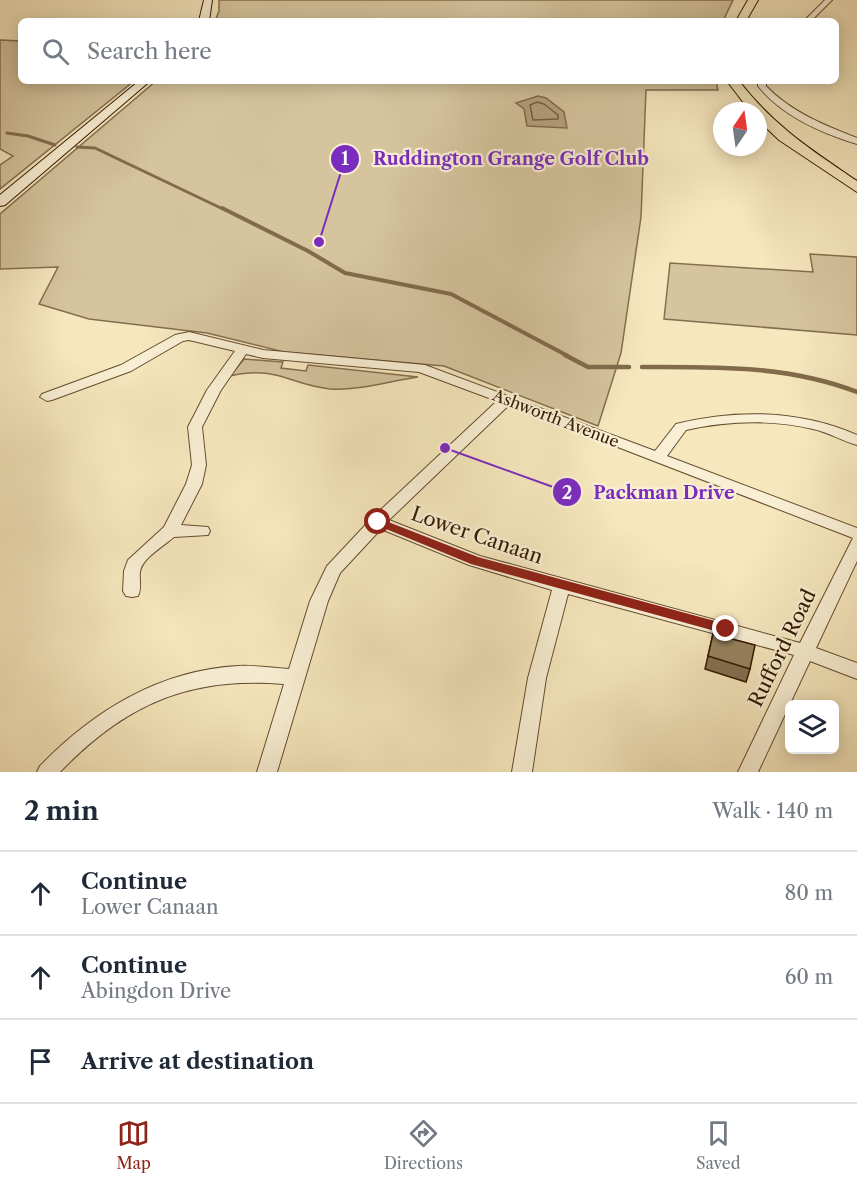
<!DOCTYPE html>
<meta charset="utf-8">
<style>
:root{--surface:#fff;--page:#f2f2f3;--text:#1f2937;--muted:#747a83;--line:#e0e1e3;--accent:#8f2418}
body{margin:0;font-family:"Libre Caslon Text",serif;background:var(--page);color:var(--text)}
.controls{position:absolute;right:18px;bottom:18px;display:grid;overflow:hidden;border-radius:9px;box-shadow:0 3px 15px #0003}
.controls button{width:54px;height:54px;display:grid;place-items:center;padding:0;border:0;border-bottom:2px solid var(--line);background:var(--surface);color:var(--text);font:30px sans-serif}
.compass{position:absolute;left:713px;top:102px;width:54px;height:54px;border-radius:50%;background:var(--surface);box-shadow:0 3px 15px #0003;rotate:13deg}
.stop{position:absolute;width:18px;height:18px;margin:-14px;border:4px solid #8f2418;border-radius:50%;background:#fff}
.stop.end{background:#8f2418;border-color:#fff;box-shadow:0 2px 6px #0008}
.list{margin:0;padding:0;list-style:none}
h2{display:flex;justify-content:space-between;align-items:center;height:78px;margin:0;padding:0 24px;font-size:26px}
h2 small{font-size:20px;font-weight:400;color:var(--muted)}
.list li{display:grid;grid-template-columns:39px 1fr auto;gap:18px;align-items:center;box-sizing:border-box;height:84px;padding:0 24px;border-top:2px solid var(--line)}
.list b{display:block;font-size:22px;white-space:nowrap}
.list p{margin:0;font-size:20px;white-space:nowrap;color:var(--muted)}
.list em{font-size:20px;font-style:normal;color:var(--muted)}
.icon{flex:none;width:33px;height:33px;fill:none;stroke:currentColor;stroke-width:2;stroke-linecap:round;stroke-linejoin:round}
.map{position:relative;flex:none;width:857px;height:772px;overflow:hidden}
.search{position:absolute;background:var(--surface);box-shadow:0 3px 15px #0003;left:18px;right:18px;top:18px;height:66px;display:flex;align-items:center;gap:15px;box-sizing:border-box;padding:0 21px;border-radius:9px;color:var(--muted);font-size:22px}
.sheet{height:330px;background:var(--surface)}
nav{display:flex;justify-content:space-around;align-items:center;box-sizing:border-box;height:84px;border-top:2px solid var(--line);background:var(--surface);font-size:16px;color:var(--muted)}
nav a{display:grid;justify-items:center;gap:3px}
nav .on{color:var(--accent)}
.map>svg:first-child{display:block}
.green{fill:#d5c49d;stroke:#856e4e;stroke-width:1.5}
.water{fill:#b4a17d;stroke:#816b4b;stroke-width:1.5}
.lines{fill:none;stroke-linecap:round;stroke-linejoin:round}
.shore{stroke:#745d3e;stroke-width:1.5}
.stream-far2{stroke:#816b4b;stroke-width:3}
.stream-far1{stroke:#816b4b;stroke-width:4}
.stream{stroke:#816b4b;stroke-width:4.5}
.street-casing{stroke:#654c2f;stroke-width:2}
.secondary-casing{stroke:#351900;stroke-width:2}
.primary-casing{stroke:#351900;stroke-width:2}
.street{fill:#f9efd4;fill-rule:evenodd}
.secondary{fill:#f9efd4;fill-rule:evenodd}
.primary{fill:#f6e7bd;fill-rule:evenodd}
.wall{fill:#847254;stroke:#351900;stroke-width:1.5}
.building{fill:#998462;stroke:#351900;stroke-width:1.5}
.route{fill:#8f2418}
.labels{text-anchor:middle;stroke-width:4.5;stroke-linejoin:round;paint-order:stroke}
.street-label{font-size:16px;fill:#351900;stroke:#f9efd4}
.near-street-label{font-size:20px;fill:#351900;stroke:#f9efd4}
.leader{fill:none;stroke:#7b2cbf;stroke-width:2}
.callout-dot{fill:#7b2cbf;stroke:#f9efd4;stroke-width:2}
.mark-label{font-size:18px;text-anchor:middle;font-weight:bold;fill:#fff}
.callout-label{font-size:18px;text-anchor:middle;font-weight:bold;fill:#7b2cbf;stroke:#f9efd4;stroke-width:4.5;stroke-linejoin:round;paint-order:stroke}
</style>
<div class="map">
<svg width="857" height="772" viewBox="0 0 857 772">
<rect width="100%" height="100%" fill="#f6e7bd"/>
<filter id="stains"><feTurbulence type="fractalNoise" baseFrequency=".00333" numOctaves="4"/><feColorMatrix values="0 0 0 0 .2 0 0 0 0 .09 0 0 0 0 .02 0 0 0 .5 -.17"/></filter>
<radialGradient id="worn" r=".72"><stop offset=".6" stop-color="#630" stop-opacity="0"/><stop offset="1" stop-color="#630" stop-opacity=".3"/></radialGradient>
<g class="green">
<polygon points="219,0 733,0 723,21 215,21 219,11"/>
<polygon points="0,40 21,41 21,81 134,81 0,189 0,165 13,156 0,149"/>
<polygon points="156,81 716,81 718,90 646,90 641,217 621,353 598,426 444,366 284,352 207,333 89,319 39,304 58,267 0,269 0,214"/>
<polygon points="810,254 857,257 857,335 664,319 670,263 813,272"/>
<path d="M244 359 283 362 281 368 306 371 308 365 418 377C390 381 358 391 330 389 290 385 277 365 230 376Z"/>
</g>
<polygon class="water" points="538,96 546,98 564,112 567,128 527,126 524,109 516,103"/>
<g class="lines">
<polygon class="shore" points="537,102 544,104 558,115 558,119 533,120 530,105"/>
<g class="stream-far2">
<polyline points="7,133 28,136 55,145"/>
<polyline points="77,147 95,148 225,210"/>
</g>
<polyline class="stream-far1" points="222,208 308,251 345,273 451,294 568,356"/>
<g class="stream">
<polyline points="565,355 588,367 629,367"/>
<path d="M642 367C716 367 787 365 857 392"/>
</g>
<g class="street-casing">
<g id="street">
<polygon points="825,0 832,0 811,21 804,21"/>
<path d="M758 81H766V86C791 112 824 125 857 138V144C821 133 782 116 758 86Z"/>
<path d="M189 332 263 350 425 365 655 451 676 424C736 409 800 410 857 435V445C842 441 828 432 813 429 771 419 727 421 686 430L667 456 857 528V561L816 648 857 663V679L810 661 758 772H738L794 655 568 594 546 678 532 772H512L528 678 552 590 469 565 381 529 340 573 328 601 277 772H257L284 684C190 676 125 704 60 772H37L40 766C93 711 160 670 238 666 255 665 272 668 289 669L310 601 327 566 372 518 497 401 419 372 263 358 246 354 221 390 202 427 206 465 202 484 181 525 208 527 210 531 208 535 174 537C164 546 142 558 140 572 139 580 142 588 138 596L132 597 126 596 123 591 124 571 128 560 164 527 186 484 192 465 188 427 207 390 235 351 189 340 183 341 131 371 52 400 47 401 40 397 42 394 121 365 175 335ZM509 405 853 538 800 643 480 556 389 520Z"/>
</g>
</g>
<g class="secondary-casing">
<g id="secondary">
<polygon points="204,0 212,0 209,21 199,21"/>
<polygon points="139,81 150,81 5,205 0,206 0,195"/>
</g>
</g>
<g class="primary-casing">
<g id="primary">
<polygon points="748,0 758,0 746,21 736,21"/>
<path d="M727 81H739C775 127 810 149 857 181V192L779 140 758 120V111H750Z"/>
</g>
</g>
<use href="#street" class="street"/>
<use href="#secondary" class="secondary"/>
<use href="#primary" class="primary"/>
</g>
<polygon class="wall" points="713,634 750,669 746,682 705,669"/>
<polygon class="building" points="713,634 755,645 750,669 708,656"/>
<polygon class="route" points="378,518 478,557 726,624 732,629 726,634 471,564 374,524 374,519"/>
<g class="labels">
<g class="street-label">
<text transform="translate(556 418) rotate(21)" y="6">Ashworth Avenue</text>
</g>
<g class="near-street-label">
<text transform="translate(477 535) rotate(19)" y="7">Lower Canaan</text>
<text transform="translate(782 648) rotate(-64)" y="7">Rufford Road</text>
</g>
</g>
<path class="leader" d="M319 242L345 159M445 448L567 492"/>
<g class="callout-dot">
<circle cx="319" cy="242" r="6"/>
<circle cx="445" cy="448" r="6"/>
<circle cx="345" cy="159" r="15"/>
<circle cx="567" cy="492" r="15"/>
</g>
<g class="mark-label">
<text x="345" y="165">1</text>
<text x="567" y="499">2</text>
</g>
<g class="callout-label">
<text x="511" y="165">Ruddington Grange Golf Club</text>
<text x="664" y="499">Packman Drive</text>
</g>
<rect width="100%" height="100%" filter="url(#stains)"/>
<rect width="100%" height="100%" fill="url(#worn)"/>
</svg>
<div class="controls">
<button><svg class="icon" aria-label="layers" viewBox="0 0 24 24"><path d="M12 4l9 5-9 5-9-5zM3 14l9 5 9-5"/></svg></button>
</div>
<svg class="compass" viewBox="-18 -18 36 36"><path d="M0-13l5 13h-10z" fill="#e53935"/><path d="M0 13l5-13h-10z" fill="#747a83"/></svg>
<div class="stop" style="left:378px;top:522px"></div>
<div class="stop end" style="left:726px;top:629px"></div>
<div class="search"><svg class="icon" aria-label="search" viewBox="0 0 24 24"><circle cx="10" cy="10" r="6"/><path d="M15 15l6 6"/></svg>Search here</div>
</div>
<section class="sheet">
<h2>2 min<small>Walk · 140 m</small></h2>
<ul class="list">
<li><svg class="icon" aria-label="ahead" viewBox="0 0 24 24"><path d="M12 20V5M6 11l6-6 6 6"/></svg><div><b>Continue</b><p>Lower Canaan</p></div><em>80 m</em></li>
<li><svg class="icon" aria-label="ahead" viewBox="0 0 24 24"><path d="M12 20V5M6 11l6-6 6 6"/></svg><div><b>Continue</b><p>Abingdon Drive</p></div><em>60 m</em></li>
<li><svg class="icon" aria-label="arrive" viewBox="0 0 24 24"><path d="M6 21V4h12l-3 4 3 4H6"/></svg><div><b>Arrive at destination</b></div></li>
</ul>
</section>
<nav>
<a class="on"><svg class="icon" aria-label="map" viewBox="0 0 24 24"><path d="M3 6l6-2 6 2 6-2v14l-6 2-6-2-6 2zM9 4v14M15 6v14"/></svg>Map</a>
<a><svg class="icon" aria-label="directions" viewBox="0 0 24 24"><path d="M12 3l9 9-9 9-9-9zM9 14v-3h6M13 9l2 2-2 2"/></svg>Directions</a>
<a><svg class="icon" aria-label="saved" viewBox="0 0 24 24"><path d="M7 4h10v16l-5-4-5 4z"/></svg>Saved</a>
</nav>
